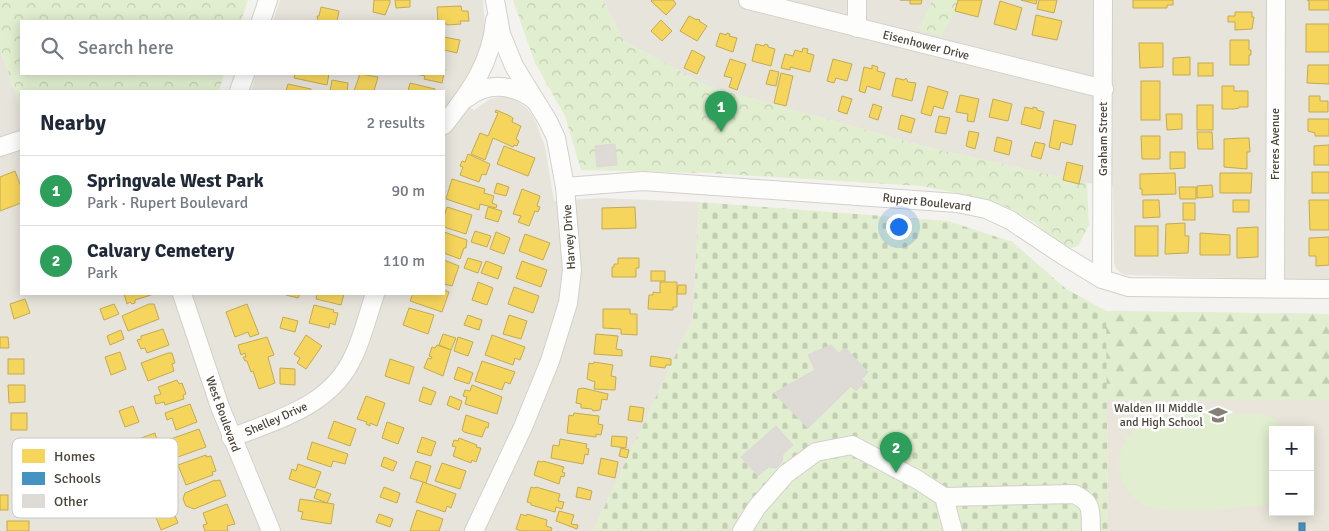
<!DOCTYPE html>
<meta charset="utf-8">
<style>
:root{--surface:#fff;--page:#f6f6f7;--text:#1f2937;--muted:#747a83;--line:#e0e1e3;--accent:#868178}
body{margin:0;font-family:Signika,sans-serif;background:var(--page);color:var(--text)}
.controls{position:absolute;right:15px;bottom:15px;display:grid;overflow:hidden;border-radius:0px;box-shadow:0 2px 12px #0003}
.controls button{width:45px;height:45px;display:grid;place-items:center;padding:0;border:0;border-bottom:1px solid var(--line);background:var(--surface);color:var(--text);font:25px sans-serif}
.you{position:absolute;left:898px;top:226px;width:18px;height:18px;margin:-12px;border:4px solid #fff;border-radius:50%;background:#1a73e8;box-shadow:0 0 0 8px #1a73e833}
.badge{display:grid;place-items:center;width:32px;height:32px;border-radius:50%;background:var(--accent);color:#fff;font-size:16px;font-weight:700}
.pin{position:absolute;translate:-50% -41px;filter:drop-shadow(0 1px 2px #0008)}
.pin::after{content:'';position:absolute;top:26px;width:18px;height:15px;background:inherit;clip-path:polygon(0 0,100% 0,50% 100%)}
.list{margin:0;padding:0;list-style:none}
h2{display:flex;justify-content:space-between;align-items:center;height:65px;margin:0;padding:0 20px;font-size:21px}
h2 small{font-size:16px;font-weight:400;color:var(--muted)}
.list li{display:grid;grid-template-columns:32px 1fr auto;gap:15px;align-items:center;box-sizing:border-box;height:70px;padding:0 20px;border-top:1px solid var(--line)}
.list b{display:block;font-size:19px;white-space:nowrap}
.list p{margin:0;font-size:16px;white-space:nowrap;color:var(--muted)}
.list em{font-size:16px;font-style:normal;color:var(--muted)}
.icon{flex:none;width:28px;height:28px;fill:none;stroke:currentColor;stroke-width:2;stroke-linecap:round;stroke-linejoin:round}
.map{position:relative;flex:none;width:1329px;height:531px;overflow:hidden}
.search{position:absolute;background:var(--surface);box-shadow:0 2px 12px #0003;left:20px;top:20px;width:425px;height:55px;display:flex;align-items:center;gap:12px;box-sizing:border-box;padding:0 18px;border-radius:0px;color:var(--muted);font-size:19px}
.panel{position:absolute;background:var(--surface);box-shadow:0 2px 12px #0003;left:20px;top:90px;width:425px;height:205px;border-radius:0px}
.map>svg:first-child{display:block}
.residential{fill:#e7e4dc}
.education{fill:#eae5da;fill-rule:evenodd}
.forest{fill:url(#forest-firs)}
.cemetery{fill:url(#cemetery-stones)}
.park{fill:url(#park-crowns)}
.pitch{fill:#e1eecf}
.parking{fill:#e6e3df}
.homes{fill:#f6d55c;stroke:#c3aa52}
.schools{fill:#4393c3;stroke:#457b9a}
.building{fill:#dedbd6;stroke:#dcd9d4}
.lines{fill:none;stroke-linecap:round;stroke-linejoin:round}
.minor-casing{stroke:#d2d0cb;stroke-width:20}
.minor{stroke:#fdfdfc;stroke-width:18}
.labels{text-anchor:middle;stroke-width:5;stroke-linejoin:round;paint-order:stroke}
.street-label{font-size:12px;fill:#4b4439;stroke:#fff}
.poi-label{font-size:12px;fill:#4b4439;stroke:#fff;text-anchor:end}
.key{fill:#fff;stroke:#c9c7c4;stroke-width:1}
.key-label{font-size:14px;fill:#4b4439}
</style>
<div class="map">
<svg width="1329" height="531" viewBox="0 0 1329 531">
<defs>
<pattern id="forest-firs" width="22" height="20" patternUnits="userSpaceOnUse" patternTransform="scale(1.25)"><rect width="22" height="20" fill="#e1eecf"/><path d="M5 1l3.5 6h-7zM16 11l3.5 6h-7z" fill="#c3cdb2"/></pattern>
<pattern id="cemetery-stones" width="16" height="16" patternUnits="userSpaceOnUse" patternTransform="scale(1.25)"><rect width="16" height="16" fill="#e1eecf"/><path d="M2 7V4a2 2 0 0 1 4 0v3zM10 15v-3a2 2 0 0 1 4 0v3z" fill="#c3cdb2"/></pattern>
<pattern id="park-crowns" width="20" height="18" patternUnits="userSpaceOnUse" patternTransform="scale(1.25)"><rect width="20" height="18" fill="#e1eecf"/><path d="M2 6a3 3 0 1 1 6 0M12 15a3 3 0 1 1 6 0" fill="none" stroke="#c3cdb2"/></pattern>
</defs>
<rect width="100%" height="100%" fill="#f4f2ee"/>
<g class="residential">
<polygon points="280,0 483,0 485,26 482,43 469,77 454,96 474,110 490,99 504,96 511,97 527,108 535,120 545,146 554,201 600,198 699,202 693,318 593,531 0,531 0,50 21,108 21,294 444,294 444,91 251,91 256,74 444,74 444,21 273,21"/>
<polygon points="603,0 1329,0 1329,281 1126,275 1121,273 1116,268 1114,263 1113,186 1087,183 931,148 707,86 624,41"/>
</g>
<path class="education" d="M1106 311 1329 314V531H1108ZM1273 430H1310V512H1273Z"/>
<polygon class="forest" points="948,221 1012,242 1066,289 1106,311 1329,314 1329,400 1106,400 1041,359"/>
<polygon class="cemetery" points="699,202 948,221 1012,242 1066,289 1106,311 1108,531 593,531 693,318"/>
<g class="park">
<polygon points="0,0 248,0 241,21 21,21 21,74 224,74 219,91 21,91 21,108 0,50"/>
<polygon points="513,0 603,0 624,41 707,86 931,148 1087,183 1089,225 1078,246 1071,248 1060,244 1035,223 1007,207 973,196 921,186 707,173 581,170 565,116 535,63"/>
<polygon points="933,0 961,0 942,36 918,29"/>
</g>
<path class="pitch" d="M1184 414H1255L1274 418 1288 430H1273V503C1251 509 1161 515 1143 505 1112 486 1110 441 1143 423 1156 416 1170 416 1184 414Z"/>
<rect class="parking" x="1108" y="529" width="119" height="2"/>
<g class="homes">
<polygon points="374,0 390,0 390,3 385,15 373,12"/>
<polygon points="395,0 410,0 410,7 396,8"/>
<polygon points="652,0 673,0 676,4 666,15 651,1"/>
<polygon points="900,0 922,0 921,4 910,4 910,0"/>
<polygon points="958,0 982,0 978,17 955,11"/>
<polygon points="1021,0 1037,0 1036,4"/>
<polygon points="1039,0 1057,0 1054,13 1037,9"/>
<polygon points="1133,0 1173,0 1173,5 1167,5 1167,8 1133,8"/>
<polygon points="1307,0 1329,0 1329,10 1309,10 1309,1"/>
<polygon points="1000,1 1022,8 1016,30 994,24"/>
<polygon points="461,6 462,11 468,11 469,21 460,21 461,24 447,25 447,24 444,24 444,21 438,21 437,7"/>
<polygon points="321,7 339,11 337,21 318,21 317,16 319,16"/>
<polygon points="1235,12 1252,12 1252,17 1254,17 1252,29 1235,30 1235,22 1228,22 1228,16 1235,16"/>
<polygon points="1036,15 1062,21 1057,40 1032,35"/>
<polygon points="689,16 697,20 697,19 700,20 699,21 707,26 697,41 680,31"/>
<polygon points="661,20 672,31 662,41 651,31"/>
<rect x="1306" y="24" width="23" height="28"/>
<polygon points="720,33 726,35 727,33 730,34 729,36 737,38 733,52 716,46"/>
<polygon points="444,37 460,40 457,53 444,50"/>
<polygon points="1230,40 1249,40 1249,50 1251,50 1251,55 1249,55 1249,65 1230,65"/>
<polygon points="1139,43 1163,43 1163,67 1140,68"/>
<polygon points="756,44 764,46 765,44 768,45 768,47 775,49 771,66 752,61"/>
<polygon points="803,48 808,49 807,53 814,55 810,72 790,67 790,70 781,68 785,54 793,56 795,50 802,52"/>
<polygon points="692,50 705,57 697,74 684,68"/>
<polygon points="1190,57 1190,75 1173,75 1173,58"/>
<polygon points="730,59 746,64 737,90 729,87 732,78 724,76"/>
<polygon points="833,59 852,64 847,81 836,78 834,83 827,81"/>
<rect x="1198" y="63" width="15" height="13"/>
<polygon points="872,65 878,67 877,71 885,73 880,90 867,86 865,93 859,91 864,67 872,69"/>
<polygon points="1308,65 1329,65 1329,84 1307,83"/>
<polygon points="444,68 445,69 442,83 424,79 425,76 415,74 444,74"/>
<polygon points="770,70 779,72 776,86 766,84"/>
<polygon points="781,73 793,76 786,106 774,103"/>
<polygon points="295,74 329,74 327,85 294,78"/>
<polygon points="360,74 378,77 374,91 354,91"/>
<polygon points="896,78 904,80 906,78 908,82 916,83 912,101 892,96"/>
<polygon points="332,80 348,83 347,91 330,91"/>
<rect x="1141" y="81" width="19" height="39"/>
<polygon points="410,83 435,89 435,91 408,91"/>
<polygon points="288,84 311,89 311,91 284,91 286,91"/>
<polygon points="928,86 948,92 943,109 934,106 931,116 921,113"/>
<polygon points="1222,86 1234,86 1234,91 1248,91 1248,107 1239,107 1239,108 1234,109 1222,109"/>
<polygon points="960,95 979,99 974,122 967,121 968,114 956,112"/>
<polygon points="842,96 852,99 847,114 838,111"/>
<polygon points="1309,96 1320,96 1320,101 1328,101 1328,112 1309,112"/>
<polygon points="993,99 1012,104 1008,121 989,117"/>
<polygon points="873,104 882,107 878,120 869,117"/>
<rect x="1197" y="105" width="16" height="25"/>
<polygon points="1025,107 1033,109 1033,107 1037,108 1037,110 1044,112 1040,129 1021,124"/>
<polygon points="496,110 508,115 513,118 512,122 521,126 516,139 519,141 517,146 514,145 513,147 493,138 485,160 471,154 480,133 488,136 498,113 495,112"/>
<polygon points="1166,114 1182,114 1182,129 1167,130"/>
<polygon points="901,115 915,119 911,133 898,129"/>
<polygon points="939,116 950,118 946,134 935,132"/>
<polygon points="1308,119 1329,119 1329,136 1315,136 1315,133 1308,131"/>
<polygon points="1054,120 1076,125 1072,145 1061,142 1059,150 1049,147"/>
<polygon points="969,131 979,133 975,149 966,146"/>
<polygon points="1197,132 1212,132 1213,149 1198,149"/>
<polygon points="1141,136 1160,136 1160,159 1142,159"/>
<polygon points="997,137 1012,141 1009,155 994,151"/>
<polygon points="1244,138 1249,138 1250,152 1247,152 1247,169 1224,167 1224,139"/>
<polygon points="1035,142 1045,144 1041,159 1031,156"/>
<polygon points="1329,145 1329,165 1314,165 1314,146"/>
<polygon points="504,146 535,158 528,176 497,164"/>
<polygon points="1170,152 1185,152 1185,168 1170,169"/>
<polygon points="468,154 490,164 486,175 482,174 479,182 460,175 463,167 460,166 462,161 465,162"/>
<polygon points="1067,162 1083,166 1079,184 1063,180"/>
<polygon points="15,171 21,187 21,203 0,211 0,177"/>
<rect x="1312" y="172" width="17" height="21"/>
<polygon points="1175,173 1176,194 1142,195 1142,189 1140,189 1140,174"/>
<polygon points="1220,173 1252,173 1251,193 1220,193"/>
<polygon points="452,179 485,189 484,193 494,196 492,203 497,205 496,208 480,204 479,210 446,199"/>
<polygon points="497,183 509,187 506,196 494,193"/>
<polygon points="1212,185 1213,197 1197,198 1197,186"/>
<polygon points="1179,187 1196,187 1196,199 1180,199"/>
<polygon points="522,189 540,196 537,206 540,207 538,212 535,211 529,226 518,222 521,216 513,214"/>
<polygon points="1143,200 1159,200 1160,217 1143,218"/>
<rect x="1233" y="200" width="16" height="12"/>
<polygon points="1309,200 1329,200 1329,230 1310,230"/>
<rect x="1183" y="203" width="12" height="17"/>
<polygon points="447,207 472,215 466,234 444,227 444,216"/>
<polygon points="488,207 502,211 498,222 485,218"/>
<polygon points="635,207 636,228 602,229 602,208"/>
<polygon points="1185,223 1185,236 1189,236 1188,253 1165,254 1166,224"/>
<rect x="1135" y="226" width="23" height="30"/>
<polygon points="1258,227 1258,257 1237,258 1237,228"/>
<polygon points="475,231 491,236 487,247 471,242"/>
<polygon points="444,232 467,240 466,248 464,248 460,259 444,253"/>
<polygon points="496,232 510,238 504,254 490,249"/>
<polygon points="1200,233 1230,235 1230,255 1200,255"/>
<polygon points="525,234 550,243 543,260 519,251"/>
<polygon points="1329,237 1329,265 1316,266 1316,256 1309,256 1309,238"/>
<polygon points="468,258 482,262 478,273 464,268"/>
<polygon points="618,258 639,258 639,268 636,268 636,277 612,277 612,267 614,267 614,264 618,264"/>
<polygon points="444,260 459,266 452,286 444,284"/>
<polygon points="486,261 502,267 498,279 481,273"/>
<polygon points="522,261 547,270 541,287 516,278"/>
<rect x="651" y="271" width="14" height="10"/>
<polygon points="478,282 493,288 487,305 472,300"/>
<polygon points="660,282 677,282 677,307 673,307 673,310 648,309 649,295 653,295 653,292 660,293"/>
<polygon points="678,285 686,285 686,294 677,294"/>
<polygon points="514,287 539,296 533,313 508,304"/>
<polygon points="444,290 449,292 442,312 410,301 413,294 444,294"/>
<polygon points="124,294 150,294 151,295 135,300 135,303 132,304 130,302 127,304"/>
<polygon points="286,294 300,294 298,298 286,295"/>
<polygon points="317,294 344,294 341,305 316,299"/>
<polygon points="25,299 30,313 14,319 10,304"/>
<polygon points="114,304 119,314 104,320 100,309"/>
<polygon points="149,304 154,304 159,319 128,331 122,316"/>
<polygon points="247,304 259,334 250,337 248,332 235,337 226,312"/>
<polygon points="314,305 334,310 333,312 338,313 335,325 330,323 329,328 309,323"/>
<polygon points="409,308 434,315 428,334 403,325"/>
<polygon points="603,309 630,309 630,314 637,314 637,335 621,334 621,329 603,328"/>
<polygon points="468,315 482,320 479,330 464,325"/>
<polygon points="509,315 527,321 521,339 503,334"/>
<polygon points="283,317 298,321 295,332 280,328"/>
<polygon points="163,329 169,345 147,353 145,348 141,349 137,340 141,339 141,336"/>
<polygon points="121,330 124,339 110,345 107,336"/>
<polygon points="443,334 456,338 451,350 439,345"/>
<polygon points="596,334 618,336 616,349 622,350 622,356 594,354"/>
<polygon points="306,335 322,346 306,369 297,363 300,358 294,354"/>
<polygon points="492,335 525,347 520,360 515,358 513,365 485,355"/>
<polygon points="0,337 8,337 9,348 0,348"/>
<polygon points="267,337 274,355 268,357 275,383 259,389 253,371 251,372 247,361 245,361 243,357 246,357 245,353 241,355 238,345"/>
<polygon points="458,337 473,342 468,356 454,351"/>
<polygon points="437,345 451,350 443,376 424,368 428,358 431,359 432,357 429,356 432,347 435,348"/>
<polygon points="120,352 126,369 111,375 105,357"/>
<polygon points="168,353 172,353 175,363 172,364 174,371 148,381 141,363"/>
<polygon points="651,356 671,359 671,365 666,365 665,368 650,366"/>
<rect x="8" y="359" width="16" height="15"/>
<polygon points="390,359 414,367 409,384 385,376"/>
<polygon points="482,361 515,372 510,384 505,382 502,390 475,381"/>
<polygon points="594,362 613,365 611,376 616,377 615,390 594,389 595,382 587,379 589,363 593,364"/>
<polygon points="458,367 473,373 469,384 454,379"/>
<polygon points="280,368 295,369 295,385 280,384"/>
<polygon points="177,380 179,384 182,383 186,394 183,395 184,399 165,405 164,402 156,404 154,396 161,394 158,387"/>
<polygon points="8,385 25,385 25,402 9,403"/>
<polygon points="472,385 502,397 497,414 465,404 467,397 463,396 465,390 470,391"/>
<polygon points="423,387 436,392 431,405 419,401"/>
<polygon points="583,388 608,394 607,400 602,399 600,410 593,411 592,409 581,408 581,404 576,403 578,389"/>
<polygon points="366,396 385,403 377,426 370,423 370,426 366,424 367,422 357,419"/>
<polygon points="450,396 462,401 459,410 447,405"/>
<polygon points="190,404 197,422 176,430 172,418 167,420 165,413"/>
<polygon points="133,406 139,422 125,427 119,411"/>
<polygon points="630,406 644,408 642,422 628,420"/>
<rect x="11" y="413" width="16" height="17"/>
<polygon points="574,413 599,416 598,424 603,425 601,435 596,434 596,437 567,433 569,415 573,416"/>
<polygon points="466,415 489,423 488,428 486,427 482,437 464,432 462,430"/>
<polygon points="334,421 356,429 350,446 328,438"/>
<polygon points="387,422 404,428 398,444 382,438"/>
<polygon points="199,429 206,447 175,458 168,440"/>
<polygon points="155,433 158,443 143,448 140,440 141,438"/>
<polygon points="612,436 627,437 626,448 611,446"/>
<polygon points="422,437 436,442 431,456 417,452"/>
<polygon points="459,438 477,445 476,447 481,448 476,462 472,460 471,463 453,456 456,447 452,446 454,440 458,441"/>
<polygon points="560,439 587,444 586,448 589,449 588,455 585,454 583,464 551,458 553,445 559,446"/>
<polygon points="312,442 348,454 345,464 333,461 331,467 307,459"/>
<polygon points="621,448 629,450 627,458 619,456"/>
<polygon points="206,455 206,457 211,456 216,471 212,472 213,475 186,485 178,465"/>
<polygon points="384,457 397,462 393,471 381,466"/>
<polygon points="601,458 618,462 615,478 598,474"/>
<polygon points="416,461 431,466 426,483 410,478"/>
<polygon points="538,461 542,462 543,461 564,467 562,472 565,473 564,477 561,476 559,484 534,475"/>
<polygon points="442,463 466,471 460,489 435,481"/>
<polygon points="298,464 321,472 315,488 289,479 292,469 296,471"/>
<polygon points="215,480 215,481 220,480 226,496 194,509 186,506 183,499 185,493"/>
<polygon points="423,482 456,494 451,508 447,506 445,512 416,502"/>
<polygon points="384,487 400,493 397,503 380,497"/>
<polygon points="531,487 535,488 536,487 560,494 558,501 564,502 562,509 556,507 555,512 531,505 531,503 527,502"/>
<polygon points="578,487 592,491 590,500 576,497"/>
<polygon points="317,489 331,494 327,503 314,498"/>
<rect x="0" y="495" width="8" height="15"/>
<polygon points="300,499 334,504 331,524 301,519 303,512 298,511"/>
<polygon points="227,504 235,524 227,526 228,531 205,531 203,525 207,524 203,513"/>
<polygon points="172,508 178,523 161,530 155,515"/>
<polygon points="417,510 443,519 439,531 410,531"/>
<polygon points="559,511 574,515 571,524 578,525 577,529 556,521"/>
<polygon points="379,514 393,519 390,527 376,522"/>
<polygon points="521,514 526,516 527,514 547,520 546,526 552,528 551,531 521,531 516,529"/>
<rect x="7" y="521" width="22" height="10"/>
</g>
<rect class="schools" x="1299" y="523" width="6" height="8"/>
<g class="building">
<polygon points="615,144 617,165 597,167 595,146"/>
<polygon points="831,345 839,353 845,348 868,372 862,379 865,382 856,391 851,386 808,428 774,393 815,370 808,355"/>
<polygon points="776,426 793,445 783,454 782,462 776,468 768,467 758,476 741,457"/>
</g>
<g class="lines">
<g class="minor-casing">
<g id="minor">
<polyline points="748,0 1104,89"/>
<polyline points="857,0 857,28"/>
<polyline points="261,21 268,0"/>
<polyline points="239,91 245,74"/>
<path d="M467 98C487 82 513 84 533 99"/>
<path d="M444 125C469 93 492 63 495 20"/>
<polyline points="0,147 21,140"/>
<polyline points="565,187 643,181 957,203 986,209 1010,220 1064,256 1102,279 1128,287 1329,289"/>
<polyline points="1102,279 1103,0"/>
<polyline points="1275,288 1276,0"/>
<polyline points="182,294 220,407 271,531"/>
<path d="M231 438C278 419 332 406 354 355 363 336 368 314 375 294"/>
<path d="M944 497 1074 494C1094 503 1090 511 1091 531"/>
<polyline points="474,531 523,427 550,361 568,303 572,270 565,187 556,138 548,121 514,66 501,34 495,0"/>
<polyline points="742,531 757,507 786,474 816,452 852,445 918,480 944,497 953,531"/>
</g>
</g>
<use href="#minor" class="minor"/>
</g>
<defs>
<g id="school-bare" transform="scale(1.5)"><path d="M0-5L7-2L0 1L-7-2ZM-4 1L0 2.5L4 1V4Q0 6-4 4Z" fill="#868178" stroke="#fff" stroke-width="2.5" paint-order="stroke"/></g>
</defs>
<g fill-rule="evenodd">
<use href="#school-bare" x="1218" y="415"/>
</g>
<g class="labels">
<g class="street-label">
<text transform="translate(926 45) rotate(14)" y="4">Eisenhower Drive</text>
<text transform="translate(1103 139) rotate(-90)" y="4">Graham Street</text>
<text transform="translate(1275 144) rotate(-90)" y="4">Freres Avenue</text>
<text transform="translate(927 202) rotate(6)" y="4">Rupert Boulevard</text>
<text transform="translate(569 237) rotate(-94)" y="4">Harvey Drive</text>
<text transform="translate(223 414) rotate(70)" y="4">West Boulevard</text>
<text transform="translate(276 419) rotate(-24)" y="4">Shelley Drive</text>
</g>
<g class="poi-label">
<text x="1203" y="412">Walden III Middle<tspan x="1203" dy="14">and High School</tspan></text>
</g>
</g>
<rect x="12" y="438" width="166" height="80" rx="8" class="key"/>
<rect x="22" y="449" width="23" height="14" fill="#f6d55c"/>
<rect x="22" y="472" width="23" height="13" fill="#4393c3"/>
<rect x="22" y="494" width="23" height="14" fill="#dedbd6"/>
<g class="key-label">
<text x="54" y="461">Homes</text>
<text x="54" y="483">Schools</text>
<text x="54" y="506">Other</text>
</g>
</svg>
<div class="controls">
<button>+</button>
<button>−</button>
</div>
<div class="you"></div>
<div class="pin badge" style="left:721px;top:132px;background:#2e9e5b">1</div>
<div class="pin badge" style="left:896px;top:473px;background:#2e9e5b">2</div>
<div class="search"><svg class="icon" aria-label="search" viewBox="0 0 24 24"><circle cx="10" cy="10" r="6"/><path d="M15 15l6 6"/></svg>Search here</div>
<section class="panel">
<h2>Nearby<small>2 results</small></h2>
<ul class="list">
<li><span class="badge" style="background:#2e9e5b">1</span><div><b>Springvale West Park</b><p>Park · Rupert Boulevard</p></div><em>90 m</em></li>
<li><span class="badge" style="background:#2e9e5b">2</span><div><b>Calvary Cemetery</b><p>Park</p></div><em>110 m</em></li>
</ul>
</section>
</div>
